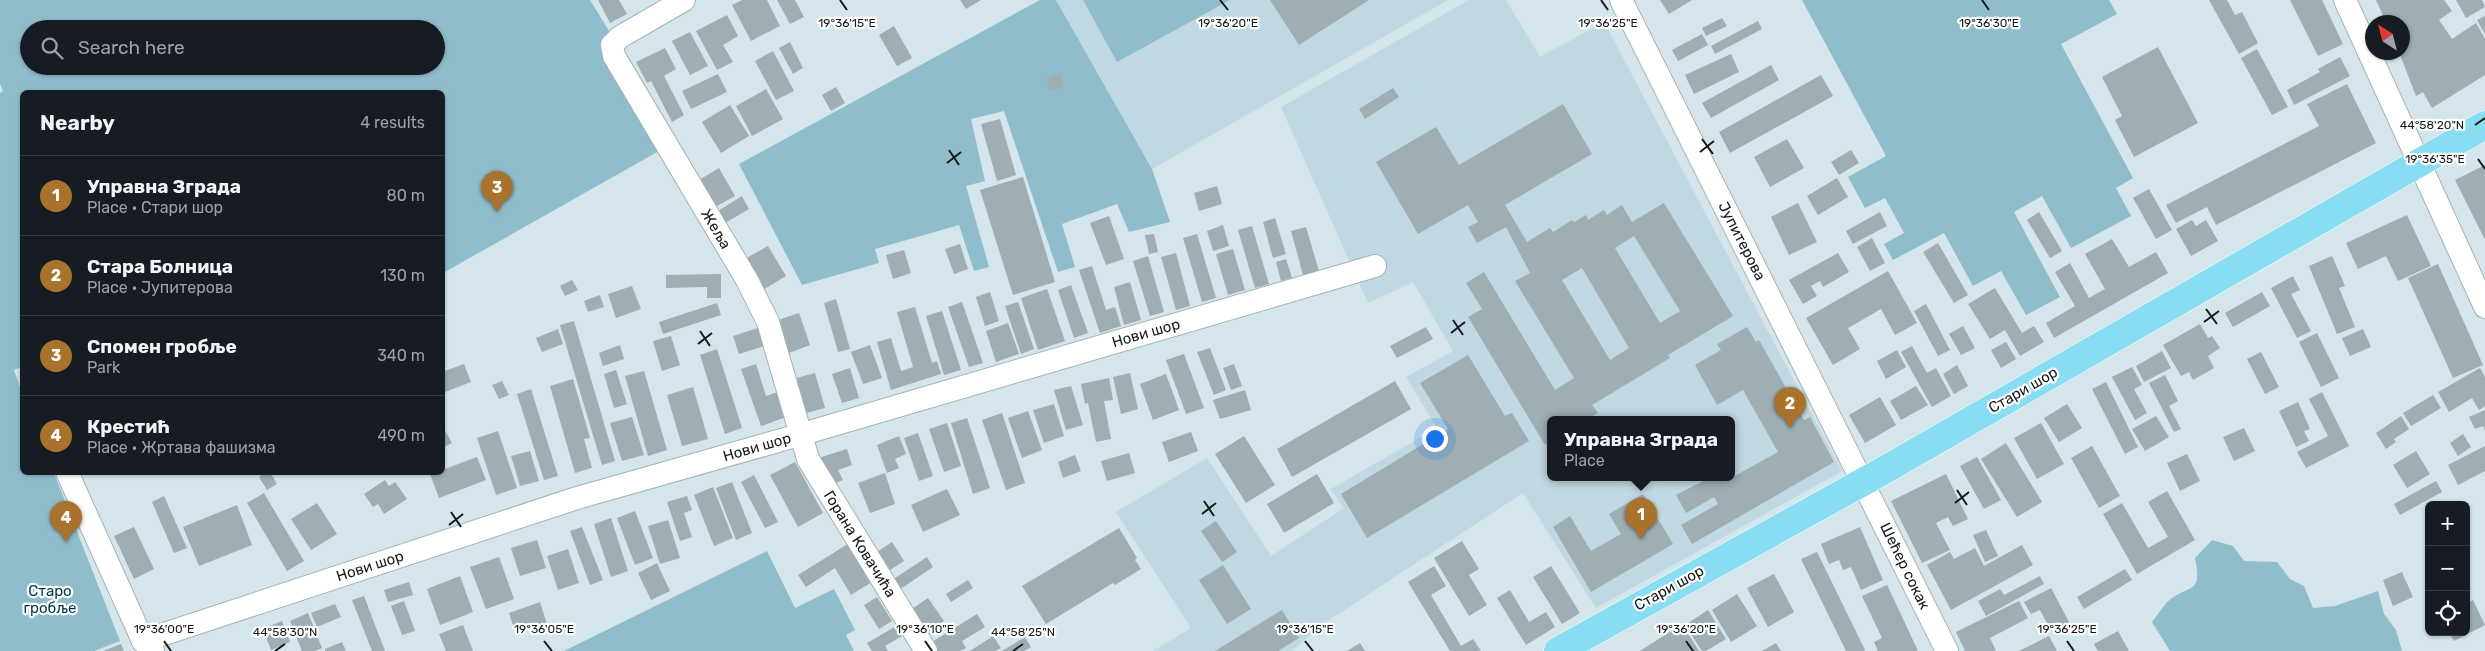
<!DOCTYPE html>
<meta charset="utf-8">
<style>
:root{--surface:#171b24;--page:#20242c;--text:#f1f3f6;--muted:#9ea1a6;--line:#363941;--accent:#a9722d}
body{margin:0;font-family:Rubik,sans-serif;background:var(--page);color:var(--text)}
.controls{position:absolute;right:15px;bottom:15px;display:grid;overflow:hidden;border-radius:8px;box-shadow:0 1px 4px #0004}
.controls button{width:45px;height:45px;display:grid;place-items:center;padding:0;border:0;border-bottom:1px solid var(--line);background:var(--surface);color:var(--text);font:25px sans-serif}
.compass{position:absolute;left:2365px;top:15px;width:45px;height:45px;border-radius:50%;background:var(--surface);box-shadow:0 1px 4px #0004;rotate:324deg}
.you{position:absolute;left:1434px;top:438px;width:18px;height:18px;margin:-12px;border:4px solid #fff;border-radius:50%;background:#1a73e8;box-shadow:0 0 0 8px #1a73e833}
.badge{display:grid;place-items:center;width:32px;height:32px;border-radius:50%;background:var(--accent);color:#fff;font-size:16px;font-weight:700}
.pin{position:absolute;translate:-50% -41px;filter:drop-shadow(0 1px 2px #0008)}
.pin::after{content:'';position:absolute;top:26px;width:18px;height:15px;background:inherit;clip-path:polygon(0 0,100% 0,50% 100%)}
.popup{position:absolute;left:1547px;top:416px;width:188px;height:65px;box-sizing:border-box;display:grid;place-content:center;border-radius:8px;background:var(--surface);filter:drop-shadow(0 1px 4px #0005);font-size:16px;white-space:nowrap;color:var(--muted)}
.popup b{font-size:19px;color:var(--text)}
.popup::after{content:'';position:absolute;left:50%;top:100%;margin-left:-10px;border:10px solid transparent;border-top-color:var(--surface)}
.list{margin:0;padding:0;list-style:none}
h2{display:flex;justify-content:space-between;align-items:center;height:65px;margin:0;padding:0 20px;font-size:21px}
h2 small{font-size:16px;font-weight:400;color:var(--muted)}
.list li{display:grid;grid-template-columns:32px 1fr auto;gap:15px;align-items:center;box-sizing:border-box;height:80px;padding:0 20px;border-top:1px solid var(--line)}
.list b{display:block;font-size:19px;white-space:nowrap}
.list p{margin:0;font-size:16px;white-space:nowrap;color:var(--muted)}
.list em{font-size:16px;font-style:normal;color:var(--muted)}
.icon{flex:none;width:28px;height:28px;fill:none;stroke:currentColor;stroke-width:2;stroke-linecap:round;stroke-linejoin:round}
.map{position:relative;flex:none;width:2485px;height:651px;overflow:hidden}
.search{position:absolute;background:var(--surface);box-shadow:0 1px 4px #0004;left:20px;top:20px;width:425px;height:55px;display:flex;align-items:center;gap:12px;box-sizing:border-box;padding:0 18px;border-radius:28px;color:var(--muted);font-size:19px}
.panel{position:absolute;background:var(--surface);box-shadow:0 1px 4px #0004;left:20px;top:90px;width:425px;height:385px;border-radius:8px}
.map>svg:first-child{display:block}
.built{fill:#c0d8e1;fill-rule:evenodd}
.green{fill:#90bdcb;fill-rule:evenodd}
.building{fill:#9eaeb3;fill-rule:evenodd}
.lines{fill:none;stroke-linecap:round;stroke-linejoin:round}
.minor-casing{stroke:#a2b3b8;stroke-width:24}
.major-casing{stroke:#fff;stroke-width:29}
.minor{stroke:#fff;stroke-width:22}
.major{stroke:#88ddf2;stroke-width:28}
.ticks{fill:none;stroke:#141a1c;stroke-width:2}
.labels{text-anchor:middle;stroke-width:4.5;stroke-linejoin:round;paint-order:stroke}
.street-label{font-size:15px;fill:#141a1c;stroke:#fff}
.park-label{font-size:15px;fill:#003845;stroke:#fff}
.ticks-label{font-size:12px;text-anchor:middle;fill:#141a1c;stroke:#fff;stroke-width:4.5;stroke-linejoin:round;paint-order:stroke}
</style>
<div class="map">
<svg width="2485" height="651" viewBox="0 0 2485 651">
<rect width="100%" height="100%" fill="#d4e5eb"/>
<g class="built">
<polygon points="1056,0 1448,0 1152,169"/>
<path d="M1469 0H1506L1540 57 1604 22 1842 471 1596 608 1523 493 1320 626 1292 651H1153L1191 628 1116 512 1207 458 1271 556 1344 508 1331 489 1437 428 1406 377 1453 351 1413 282 1368 303 1281 107ZM1551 420H1731V478H1551Z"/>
</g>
<g class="green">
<path d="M0 0H590L609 31 659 151 443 273 442 92H22V367L14 370 22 393V472L54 473 120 641 94 651H0V93L3 91 0 84ZM29 29H436V66H29Z"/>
<polygon points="1040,0 1056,0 1152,169 1170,222 1129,232 1117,204 1062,224 1075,267 1058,272 1004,111 971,119 985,181 966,186 989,267 974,271 959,225 875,249 879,263 802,285 739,164"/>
<polygon points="1083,0 1230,0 1117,62"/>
<polygon points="1802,0 2109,0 2117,14 2061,44 2133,178 2116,188 2131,216 2071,248 2042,196 2014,212 2060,297 2026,315 2001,271 1973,286 1944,233 1893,260 1884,244 1904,233 1885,198 1865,208 1848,177 1886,156"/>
<path d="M2212 540 2233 546 2244 561 2277 562 2290 579 2304 586 2313 608 2335 606 2378 591 2384 614 2396 630 2402 651H2170L2152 622C2157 616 2162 608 2167 602 2189 583 2203 596 2195 558Z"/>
<polygon points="767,551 795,608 834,589 855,630 846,635 854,651 564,651"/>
</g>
<g class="building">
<polygon points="598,0 619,0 627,14 610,23"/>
<polygon points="742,0 767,0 780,26 751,41 732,5"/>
<polygon points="777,0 795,0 804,17 790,24"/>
<polygon points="960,0 981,0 966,9"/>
<polygon points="1270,0 1369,0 1299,45"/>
<polygon points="1660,0 1692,0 1669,14"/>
<polygon points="2209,0 2227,0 2235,15 2242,12 2258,43 2239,54"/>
<polygon points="2290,0 2322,0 2343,44 2318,56"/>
<polygon points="2376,0 2444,0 2452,11 2439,20 2452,39 2476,23 2485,39 2485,75 2432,108 2423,92 2416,96 2399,52 2402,52 2402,22 2386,22"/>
<polygon points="2456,0 2482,0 2485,7 2466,18"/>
<polygon points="727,15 738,36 723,45 733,62 717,70 696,31"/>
<polygon points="2485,16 2485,34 2477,20"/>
<polygon points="1722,18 1727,26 1706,36 1702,28"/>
<polygon points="1758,21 1762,29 1715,54 1711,46"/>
<polygon points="894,26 912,58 897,66 879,35"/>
<polygon points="690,32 708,66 690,75 672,41"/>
<polygon points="1702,34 1708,45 1678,61 1672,50"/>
<polygon points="790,42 803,68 793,74 779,48"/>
<polygon points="2158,47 2198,123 2134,157 2115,120 2122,116 2102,77"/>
<polygon points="665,48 676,69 664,76 684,115 672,122 651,81 647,83 636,62"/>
<polygon points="2257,49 2288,107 2272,115 2241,58"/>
<polygon points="773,51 794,91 776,100 755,61"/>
<polygon points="1731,54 1739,72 1694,94 1685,75"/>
<polygon points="2340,57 2350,76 2294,105 2287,90 2320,72 2318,69"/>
<polygon points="1771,65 1779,80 1711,118 1702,103"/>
<polygon points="718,74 727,92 691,109 682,91"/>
<polygon points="1060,74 1064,87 1050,91 1046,79"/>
<polygon points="1821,75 1833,96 1730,153 1719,132"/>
<polygon points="2347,84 2376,143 2216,225 2207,207 2176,223 2166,205 2319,126 2307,104"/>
<polygon points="836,87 845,103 831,111 822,95"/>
<polygon points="1393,88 1399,97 1365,119 1359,109"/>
<polygon points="766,89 783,119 752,136 736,106"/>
<path d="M1563 104 1592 154 1505 205 1527 242 1550 228 1553 232 1572 220 1574 222 1586 215 1588 220 1604 210 1607 215 1622 205 1632 222 1664 203 1733 316 1668 355 1670 358 1592 405 1598 413 1585 420H1551V441L1545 445 1468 317 1482 309 1466 283 1484 272 1555 390 1574 378 1515 281 1530 273 1506 227 1477 243 1468 227 1478 222 1468 205 1418 234 1376 162 1436 127 1459 165ZM1634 236 1680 311 1660 323 1615 248ZM1582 268 1629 348 1610 360 1562 280Z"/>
<polygon points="730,105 749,136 721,153 702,122"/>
<polygon points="1000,119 1016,175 997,181 981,124"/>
<polygon points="1787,139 1804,168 1770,187 1754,157"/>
<polygon points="1851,150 1859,163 1839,175 1831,162"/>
<polygon points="2485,165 2485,240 2455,180"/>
<polygon points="719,168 735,196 715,207 699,180"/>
<polygon points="1023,177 1055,282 1013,295 980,190"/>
<polygon points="1837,178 1848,197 1818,215 1807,196"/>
<polygon points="1217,186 1222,204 1199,211 1194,193"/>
<polygon points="2149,189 2172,230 2156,239 2133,198"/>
<polygon points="742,196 749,209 725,223 718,211"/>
<polygon points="1798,203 1817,242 1789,255 1771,217"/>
<polygon points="1880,212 1887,226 1853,244 1846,231"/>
<polygon points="2039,212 2062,251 2050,258 2027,220"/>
<polygon points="2407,215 2431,266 2398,281 2386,256 2358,269 2346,243"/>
<polygon points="1109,216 1124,259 1106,265 1090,223"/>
<polygon points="1275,218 1286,254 1273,258 1263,222"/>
<polygon points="2192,220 2196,226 2206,220 2218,241 2191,256 2176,229"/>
<polygon points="1223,225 1229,246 1213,251 1207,231"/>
<polygon points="1252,226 1269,284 1255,288 1238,230"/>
<polygon points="1306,227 1319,271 1303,275 1291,231"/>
<polygon points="1154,234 1158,252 1149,254 1145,235"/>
<polygon points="1197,234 1216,298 1202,302 1183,238"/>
<polygon points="1872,238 1885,263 1870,271 1857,247"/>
<polygon points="2112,239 2129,267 2156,252 2168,273 2054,338 2046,323 2075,306 2055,272 2070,263 2089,298 2105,289 2085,254"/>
<polygon points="1938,243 1968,295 1954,303 1923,252"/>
<polygon points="960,244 968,269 954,274 945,249"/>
<polygon points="768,246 786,276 761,291 743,260"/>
<polygon points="1233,249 1245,290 1228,295 1216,254"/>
<polygon points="904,250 911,273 893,279 886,255"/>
<polygon points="1176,253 1190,306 1176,310 1161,257"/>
<polygon points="1838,253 1849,272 1823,287 1820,281 1811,286 1817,296 1803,304 1789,280"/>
<polygon points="1148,256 1164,312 1150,316 1133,261"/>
<polygon points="2332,256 2345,286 2339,288 2355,327 2337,334 2309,266"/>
<polygon points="1286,259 1292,278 1281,281 1276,262"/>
<polygon points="2438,264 2483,365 2453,378 2408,278"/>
<polygon points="1092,266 1106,310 1115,307 1121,326 1100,333 1079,270"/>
<polygon points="1888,271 1917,323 1895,335 1881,309 1848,328 1860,349 1833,365 1806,318"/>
<polygon points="721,274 721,298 707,298 707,287 666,288 666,275"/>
<polygon points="2293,276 2300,290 2291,294 2311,331 2297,338 2271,288"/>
<polygon points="572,280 578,290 565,296 560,286"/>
<polygon points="1130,282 1141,320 1124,325 1114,287"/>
<polygon points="1071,285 1088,333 1074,338 1058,290"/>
<polygon points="632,286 641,309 616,318 608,294"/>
<polygon points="1995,288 2022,333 2034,326 2044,342 2020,356 2005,330 1990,339 1968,304"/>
<polygon points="1047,289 1065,341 1038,350 1021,298"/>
<polygon points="990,292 999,321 985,326 976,297"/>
<polygon points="2262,292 2270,306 2233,327 2225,313"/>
<polygon points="600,295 604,307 588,312 584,301"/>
<polygon points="836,299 850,349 838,352 824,303"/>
<polygon points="962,302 983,363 969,367 948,307"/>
<polygon points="1018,302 1034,349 1021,354 1005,306"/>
<polygon points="717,303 721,315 663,334 659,322"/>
<polygon points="1926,304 1950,350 1938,356 1914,311"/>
<polygon points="915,307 932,363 937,361 941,374 891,390 877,342 891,338 901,371 913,367 897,312"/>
<polygon points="942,311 961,370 944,375 926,316"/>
<polygon points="799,313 810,345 789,353 778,320"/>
<polygon points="574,321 615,461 602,465 560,325"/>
<polygon points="1008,323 1019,354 996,362 986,331"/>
<polygon points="2200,324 2208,338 2212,336 2220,348 2208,356 2214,368 2193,380 2189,372 2181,376 2163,345"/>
<polygon points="1963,326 1975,348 1961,355 1949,334"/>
<polygon points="1426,327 1433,339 1397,358 1390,346"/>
<polygon points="1747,327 1756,342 1759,340 1804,420 1810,417 1834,462 1692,544 1681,525 1718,504 1714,497 1686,513 1676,495 1705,480 1704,478 1731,478 1778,452 1743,390 1717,405 1695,365 1721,350 1717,344"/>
<polygon points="758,328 764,346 739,354 733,336"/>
<polygon points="558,329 563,344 542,352 536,338"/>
<polygon points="2363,329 2371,347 2350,356 2342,338"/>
<polygon points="2317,333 2339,378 2321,387 2299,342"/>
<polygon points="671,336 680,365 662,371 653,341"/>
<polygon points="2006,342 2016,359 2001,368 1991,350"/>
<polygon points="620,345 624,359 603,366 599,353"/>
<polygon points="870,345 882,378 863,384 851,352"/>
<polygon points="1912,346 1927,373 1936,368 1951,396 1932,407 1901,352"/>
<polygon points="1210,348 1226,390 1214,395 1197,352"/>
<polygon points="717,349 742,428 725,434 700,355"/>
<polygon points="1897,350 1906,367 1886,379 1877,361"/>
<polygon points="2162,351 2171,368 2144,382 2136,366"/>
<polygon points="2261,352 2279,387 2265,394 2247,359"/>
<polygon points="1184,354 1204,408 1186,414 1166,360"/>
<polygon points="1468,355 1505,416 1512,413 1529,441 1367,538 1341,494 1448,429 1420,383"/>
<polygon points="464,364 471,382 445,392 442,384 442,372"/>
<polygon points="756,364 766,396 778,392 786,417 761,426 741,369"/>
<polygon points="1234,364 1242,386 1231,390 1223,368"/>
<polygon points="1957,365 1968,386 1954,394 1943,374"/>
<polygon points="2132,367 2142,385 2134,389 2147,413 2135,420 2112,377"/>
<polygon points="850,368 859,398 842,403 832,374"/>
<polygon points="2480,368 2485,377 2485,406 2479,410 2472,398 2449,412 2438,392"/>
<polygon points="616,370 627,404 614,408 604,374"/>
<polygon points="644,371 667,450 648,456 625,376"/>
<polygon points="815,373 825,408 799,415 789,380"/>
<polygon points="1130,373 1138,409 1121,414 1113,377"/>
<polygon points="1166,374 1179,410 1153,420 1140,384"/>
<polygon points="2165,375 2178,401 2169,406 2181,429 2174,432 2149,383"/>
<polygon points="1109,378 1113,400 1104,401 1111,439 1096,442 1088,403 1085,404 1081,384"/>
<polygon points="573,379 590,438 584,439 592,468 575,473 550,386"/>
<polygon points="502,381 509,395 499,399 492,385"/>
<polygon points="1395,381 1411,409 1292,477 1277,449"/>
<polygon points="2106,382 2138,447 2125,454 2092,389"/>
<polygon points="1071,386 1083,425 1066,430 1054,390"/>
<polygon points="1916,386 1928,405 1901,420 1890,401"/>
<polygon points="693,387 708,439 682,446 667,395"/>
<polygon points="531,389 558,476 544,480 517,394"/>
<polygon points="1245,390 1251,410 1220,419 1213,400"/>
<polygon points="2322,392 2349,446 2306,468 2297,452 2328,436 2309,399"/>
<polygon points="2433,395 2441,408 2411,426 2403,413"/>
<polygon points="1880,397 1896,425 1865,443 1849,415"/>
<polygon points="2298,402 2310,429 2304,431 2309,441 2296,447 2279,411"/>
<polygon points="1054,404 1064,436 1044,443 1033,410"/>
<polygon points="2067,404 2082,428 2059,442 2044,418"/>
<polygon points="2485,410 2485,431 2483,426 2475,429 2469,417"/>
<polygon points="1028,411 1042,450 1022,458 1008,418"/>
<polygon points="1002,413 1025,483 1006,490 982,420"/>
<polygon points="2156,416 2169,437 2145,451 2132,429"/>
<polygon points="2401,416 2409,429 2394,439 2396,442 2386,449 2376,433"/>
<polygon points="632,417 644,455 622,461 610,423"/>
<polygon points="967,418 990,488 973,494 951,423"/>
<polygon points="947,423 961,466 944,472 929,429"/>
<polygon points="2041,423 2064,464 2037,479 2014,438"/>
<polygon points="442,425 452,443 442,448"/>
<polygon points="2244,428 2255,451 2234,461 2223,437"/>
<polygon points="498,431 517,488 496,495 477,438"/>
<polygon points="1191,432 1198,451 1169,462 1162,442"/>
<polygon points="918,433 933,476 919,481 904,438"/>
<polygon points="2463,434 2471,447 2458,456 2450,443"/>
<polygon points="899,436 906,454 895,459 899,468 887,473 877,445"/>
<polygon points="1244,436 1275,485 1246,503 1215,454"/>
<polygon points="2006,443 2042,502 2017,517 1981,459"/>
<polygon points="2092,446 2120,496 2099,508 2071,458"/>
<polygon points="2485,446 2485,471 2458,485 2448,465"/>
<polygon points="847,449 852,465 838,470 843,480 828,486 815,459"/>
<polygon points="530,451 539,481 520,486 511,456"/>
<polygon points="2416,451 2430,474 2407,488 2393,465"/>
<polygon points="1129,453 1135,473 1107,481 1101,461"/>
<polygon points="2187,454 2200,481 2180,491 2167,463"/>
<polygon points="1075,455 1081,471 1063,478 1058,462"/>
<polygon points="477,457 486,480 439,498 430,474 442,472 442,470"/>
<polygon points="1977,457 2001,500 1984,509 1960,466"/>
<polygon points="795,462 823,513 798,527 770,475"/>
<polygon points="266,472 270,472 277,484 267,490 259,477"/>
<polygon points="885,473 895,504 870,513 858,483"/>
<polygon points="1317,474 1334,503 1284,533 1267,504"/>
<polygon points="1946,474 1968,519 1953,526 1948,517 1936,523 1950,550 1922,563 1891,501"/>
<polygon points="754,475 778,522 765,528 741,482"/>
<polygon points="385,480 389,486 395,482 407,499 384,514 378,504 373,507 364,494"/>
<polygon points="2436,481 2442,492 2400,515 2394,504"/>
<polygon points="732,482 752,533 736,540 716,488"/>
<polygon points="713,487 733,538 714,546 694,495"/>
<polygon points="947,489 960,515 923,532 911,505"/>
<polygon points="2167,491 2195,540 2137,574 2103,514 2122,503 2148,548 2168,537 2148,502"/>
<polygon points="264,493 304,561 287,571 247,503"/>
<polygon points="1643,494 1673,544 1591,592 1553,527 1570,516 1591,551 1621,534 1609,514"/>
<polygon points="164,496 187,548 174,553 152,502"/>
<polygon points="687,496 692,510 684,513 692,537 680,541 667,502"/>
<polygon points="317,503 337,534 311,550 291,519"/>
<polygon points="237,505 252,545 199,566 183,527"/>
<polygon points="635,511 653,558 635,565 617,518"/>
<polygon points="611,518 628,571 611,577 594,524"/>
<polygon points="668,520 680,558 660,564 648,526"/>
<polygon points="1216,521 1237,552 1222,562 1201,531"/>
<polygon points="134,527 154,569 134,579 114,536"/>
<polygon points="582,527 603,580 590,585 570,531"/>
<polygon points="1860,527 1883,580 1861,590 1851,567 1843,570 1839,560 1829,564 1821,544"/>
<polygon points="1119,528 1137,558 1135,560 1141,569 1115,585 1113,583 1046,624 1022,586"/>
<polygon points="1986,530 1998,556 1985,562 1973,535"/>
<polygon points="537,540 546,568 520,576 511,548"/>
<polygon points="1462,541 1479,569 1469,575 1487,605 1469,616 1434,558"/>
<polygon points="851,542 875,580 851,595 835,568 806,587 798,575"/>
<polygon points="892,542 904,561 890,570 877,552"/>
<polygon points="2022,545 2033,565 1951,610 1927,565 1950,552 1954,559 1975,548 1984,566"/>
<polygon points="568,549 579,583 558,590 547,556"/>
<polygon points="1817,552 1865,650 1864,651 1846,651 1801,559"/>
<polygon points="499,557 514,599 486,609 470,567"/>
<polygon points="927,557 933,567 896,592 889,582"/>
<polygon points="657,563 670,591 651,600 638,573"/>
<polygon points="1223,565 1251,609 1227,624 1199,580"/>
<polygon points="1434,566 1446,586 1431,595 1461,646 1473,639 1481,651 1450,651 1408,582"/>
<polygon points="1551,566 1580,613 1562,624 1533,577"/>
<polygon points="2125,569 2132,580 2084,609 2077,597"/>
<polygon points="2402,572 2413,597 2393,606 2383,580"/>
<polygon points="1774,574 1794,612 1768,627 1747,588"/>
<polygon points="460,576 473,612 440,625 427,589"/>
<polygon points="2040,576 2044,584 1986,616 1978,601 2000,589 2004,595"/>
<polygon points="968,580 973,588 951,602 946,594"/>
<polygon points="409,582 413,595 388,602 384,590"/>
<polygon points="1887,585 1897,606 1918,651 1878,651 1874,642 1882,638 1862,596"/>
<polygon points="2051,588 2069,622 2051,631 2040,610 2031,614 2024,602"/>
<polygon points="1510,590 1529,622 1546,612 1555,627 1526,645 1497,598"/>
<polygon points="1737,594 1757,626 1731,642 1712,610"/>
<polygon points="364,596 385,651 372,651 352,600"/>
<polygon points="877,597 892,621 879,629 864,605"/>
<polygon points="928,598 944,621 924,635 907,612"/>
<polygon points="2473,600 2485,625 2454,641 2449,632 2466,632 2466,604"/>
<polygon points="404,601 415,631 402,635 391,606"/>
<polygon points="2019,601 2028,618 1990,638 1996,651 1965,651 1956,632"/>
<polygon points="540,602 547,624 516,634 509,613"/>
<polygon points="335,604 341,617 317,627 311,613"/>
<polygon points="1282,610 1299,638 1278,651 1215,651"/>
<polygon points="1708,610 1726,639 1706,651 1702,651 1685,625"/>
<polygon points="308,613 322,648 315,651 302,651 290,621"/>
<polygon points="977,614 985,627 962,641 966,648 960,651 937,651 932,642"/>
<polygon points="282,621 290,642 271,650 263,629"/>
<polygon points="1682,624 1699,651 1640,651 1665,635"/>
<polygon points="463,625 473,651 446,651 439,634"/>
<polygon points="896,626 902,636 885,646 888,651 872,651 867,643"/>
<polygon points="2118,631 2129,651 2098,651 2094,644"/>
<polygon points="993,636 1001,648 996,651 970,651"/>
<polygon points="2049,636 2057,651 2019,651"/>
<polygon points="1025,637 1031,647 1024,651 1002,651"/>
<polygon points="342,642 346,651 325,651 325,649"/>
<polygon points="1360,643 1365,651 1347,651"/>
<polygon points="1776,643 1781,651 1762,651"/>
<polygon points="121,644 124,651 103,651"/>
</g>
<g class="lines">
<g class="minor-casing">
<g id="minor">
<polyline points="684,0 620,37 612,45 614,56 747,280 768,322 808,459 926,651"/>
<polyline points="1621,0 1947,651"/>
<polyline points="2345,0 2485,307"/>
<polyline points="67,472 143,641 153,651"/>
<polyline points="143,641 577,498 799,435 1375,266"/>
</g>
</g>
<g class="major-casing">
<polyline id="major" points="1558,651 1881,472 2485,125"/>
</g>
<use href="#minor" class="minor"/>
<use href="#major" class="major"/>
</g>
<path class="ticks" d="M840 0 847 10M1220 0 1228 10M1601 0 1608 10M1982 0 1989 10M2475 125 2485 118M1702 139 1713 154M949 150 959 165M1700 152 1714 141M2478 159 2485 169M947 163 961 152M2206 309 2217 324M1453 320 1463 335M2204 322 2219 311M700 331 710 346M1451 333 1465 322M698 344 712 333M1957 490 1967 505M1204 501 1214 516M1955 503 1969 492M451 512 461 527M1202 514 1216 503M449 525 463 514M164 641 171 651M544 641 552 651M925 641 932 651M1305 641 1313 651M1686 641 1693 651M2067 641 2074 651M275 651 285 644M1013 651 1023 644"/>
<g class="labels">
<g class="street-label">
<text transform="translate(716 229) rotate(59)" y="5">Жеља</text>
<text transform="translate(1742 241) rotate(63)" y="5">Јупитерова</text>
<text transform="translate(1146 333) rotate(-16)" y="5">Нови шор</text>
<text transform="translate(2023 390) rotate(-30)" y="5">Стари шор</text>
<text transform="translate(757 447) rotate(-16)" y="5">Нови шор</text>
<text transform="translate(860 544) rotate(58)" y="5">Горана Ковачића</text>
<text transform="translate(370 566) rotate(-18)" y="5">Нови шор</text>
<text transform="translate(1905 566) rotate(64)" y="5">Шећер сокак</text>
<text transform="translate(1669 588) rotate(-29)" y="5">Стари шор</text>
</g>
<g class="park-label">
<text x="50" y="596">Старо<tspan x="50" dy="17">гробље</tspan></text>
</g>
</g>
<g class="ticks-label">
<text x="847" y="27">19°36'15"E</text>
<text x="1228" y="27">19°36'20"E</text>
<text x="1608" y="27">19°36'25"E</text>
<text x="1989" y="27">19°36'30"E</text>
<text x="2432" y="129">44°58'20"N</text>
<text x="2435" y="163">19°36'35"E</text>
<text x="164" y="633">19°36'00"E</text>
<text x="544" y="633">19°36'05"E</text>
<text x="925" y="633">19°36'10"E</text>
<text x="1305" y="633">19°36'15"E</text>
<text x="1686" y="633">19°36'20"E</text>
<text x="2067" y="633">19°36'25"E</text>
<text x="285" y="636">44°58'30"N</text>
<text x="1023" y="636">44°58'25"N</text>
</g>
</svg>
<div class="controls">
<button>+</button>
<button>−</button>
<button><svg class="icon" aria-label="locate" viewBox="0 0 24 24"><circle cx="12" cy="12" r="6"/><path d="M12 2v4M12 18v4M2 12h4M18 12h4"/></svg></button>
</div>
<svg class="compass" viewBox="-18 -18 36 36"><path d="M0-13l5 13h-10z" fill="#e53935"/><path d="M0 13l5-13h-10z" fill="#9ea1a6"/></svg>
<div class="you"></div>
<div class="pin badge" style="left:1641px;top:539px">1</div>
<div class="popup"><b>Управна Зграда</b>Place</div>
<div class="pin badge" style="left:1790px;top:428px">2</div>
<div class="pin badge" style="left:497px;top:212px">3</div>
<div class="pin badge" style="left:66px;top:542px">4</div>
<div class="search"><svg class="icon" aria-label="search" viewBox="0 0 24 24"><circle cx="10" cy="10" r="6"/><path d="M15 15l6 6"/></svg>Search here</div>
<section class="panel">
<h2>Nearby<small>4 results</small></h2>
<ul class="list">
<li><span class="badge">1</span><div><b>Управна Зграда</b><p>Place · Стари шор</p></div><em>80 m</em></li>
<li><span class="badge">2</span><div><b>Стара Болница</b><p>Place · Јупитерова</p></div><em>130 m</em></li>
<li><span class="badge">3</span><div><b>Спомен гробље</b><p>Park</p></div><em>340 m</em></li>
<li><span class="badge">4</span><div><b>Крестић</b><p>Place · Жртава фашизма</p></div><em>490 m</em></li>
</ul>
</section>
</div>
